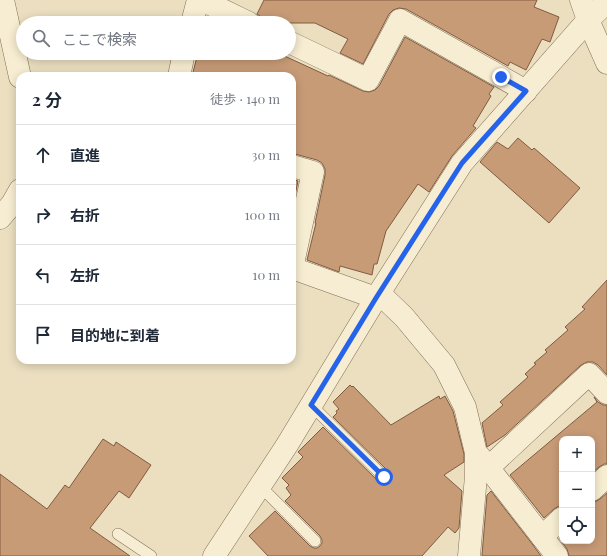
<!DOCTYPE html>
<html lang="ja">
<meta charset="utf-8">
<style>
:root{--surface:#fff;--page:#f6f6f7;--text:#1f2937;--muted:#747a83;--line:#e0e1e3}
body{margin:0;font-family:"Playfair Display","Noto Sans JP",serif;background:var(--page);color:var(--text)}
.controls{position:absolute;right:12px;bottom:12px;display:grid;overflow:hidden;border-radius:8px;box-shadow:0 2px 10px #0003}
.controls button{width:36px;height:36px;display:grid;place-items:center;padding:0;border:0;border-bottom:1px solid var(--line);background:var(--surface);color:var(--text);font:20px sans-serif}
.stop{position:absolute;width:12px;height:12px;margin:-9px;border:3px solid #2563eb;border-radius:50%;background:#fff}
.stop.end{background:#2563eb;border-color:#fff;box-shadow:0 1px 4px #0008}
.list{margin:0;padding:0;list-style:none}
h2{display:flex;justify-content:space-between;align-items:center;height:52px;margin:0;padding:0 16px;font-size:17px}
h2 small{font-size:13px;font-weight:400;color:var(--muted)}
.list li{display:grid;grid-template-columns:26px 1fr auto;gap:12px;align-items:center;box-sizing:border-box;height:60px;padding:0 16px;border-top:1px solid var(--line)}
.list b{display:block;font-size:15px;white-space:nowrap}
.list em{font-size:13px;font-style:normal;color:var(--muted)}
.icon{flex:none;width:22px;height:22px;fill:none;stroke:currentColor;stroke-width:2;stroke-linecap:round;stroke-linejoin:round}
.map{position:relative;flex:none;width:607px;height:556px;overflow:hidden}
.search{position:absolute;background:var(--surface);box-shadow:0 2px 10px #0003;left:16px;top:16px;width:280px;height:44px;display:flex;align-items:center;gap:10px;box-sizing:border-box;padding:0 14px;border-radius:22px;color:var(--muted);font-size:15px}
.panel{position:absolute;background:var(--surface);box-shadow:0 2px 10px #0003;left:16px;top:72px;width:280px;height:292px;border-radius:12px}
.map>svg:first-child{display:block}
.building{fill:#c89b77;stroke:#815b40}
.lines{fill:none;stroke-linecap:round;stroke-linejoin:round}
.service-casing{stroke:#837059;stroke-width:12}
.minor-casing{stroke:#837059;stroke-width:23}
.tertiary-casing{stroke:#837059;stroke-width:23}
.service{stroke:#f7edd2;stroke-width:11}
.minor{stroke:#f7edd2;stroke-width:22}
.tertiary{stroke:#f7edd2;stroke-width:22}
.route{stroke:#2563eb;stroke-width:5}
</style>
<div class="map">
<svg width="607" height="556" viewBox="0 0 607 556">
<rect width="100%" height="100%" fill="#ebdfc0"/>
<g class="building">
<polygon points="264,0 537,0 534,7 559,17 550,42 542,39 526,70 510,62 508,66 406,9 399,8 393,10 389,14 363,64 340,53 348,39 315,23 261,23 260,16 257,14"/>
<polygon points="405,37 494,87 489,94 491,96 473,126 476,128 452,156 429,192 418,184 386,231 377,264 374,264 372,275 340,266 339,272 307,260 316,223 315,223 325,175 325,169 322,163 317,160 295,154 292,154 292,76 192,76 198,53 278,53 328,76 329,75 363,91 369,92 375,90 379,86"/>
<polygon points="518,138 532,150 534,148 580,188 549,223 480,162 497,142 508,149"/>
<polygon points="292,179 298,181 292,210"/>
<polygon points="607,280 607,375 598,365 593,362 587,362 581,365 505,435 487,447 482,423 503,405 500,402 528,377 525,374 536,364 534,363 547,352 545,350 568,330 565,327 585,309 582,307"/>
<polygon points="350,385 352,387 353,386 391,425 439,396 440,399 445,396 453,411 464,454 464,462 444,475 462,491 459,528 455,533 448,527 422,556 268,556 249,536 275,511 310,546 314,548 317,548 320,546 322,543 322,540 320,536 285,501 291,495 286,488 289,485 282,478 303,457 298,452 323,427 379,482 382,484 385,484 389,482 391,479 391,476 389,472 333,417 337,413 336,411 339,409 333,402"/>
<polygon points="594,397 598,402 603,405 607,405 607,464 604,464 599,467 592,473 592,439 562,439 562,506 559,506 554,509 544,518 510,475 597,402"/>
<polygon points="103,439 114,446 116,442 151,465 129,498 119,491 90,528 130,556 0,556 0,474 47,509 65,485 69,488"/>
<polygon points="491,491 533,545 541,556 482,556 482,555 487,495"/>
<polygon points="607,493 607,556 569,556 567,549 559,538 562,535 562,541 592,541 592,502 595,502 600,499"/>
</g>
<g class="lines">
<g class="service-casing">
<g id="service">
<polyline points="311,405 384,477"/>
<polyline points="260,486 315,541"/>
<polyline points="118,534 151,556"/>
</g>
</g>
<g class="minor-casing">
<g id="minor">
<polyline points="3,0 20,77"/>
<polyline points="202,0 249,23"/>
<polyline points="192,23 198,0"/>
<polyline points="289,42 368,80 400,20 526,91"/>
<polyline points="179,76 184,53"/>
<polyline points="292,166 313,172 292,268 376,298"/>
<polyline points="0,218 12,204 20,190"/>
<polyline points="379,293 404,317 444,365 465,407 476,453 476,476 469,556"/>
<polyline points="480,457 557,556"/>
<polyline points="488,468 589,374 607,393"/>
<polyline points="592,490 607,476"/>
<polyline points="542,537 562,518"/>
<polyline points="214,556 287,445 376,298 462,163 588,20 607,2"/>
</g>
</g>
<g class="tertiary-casing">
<polyline id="tertiary" points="581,0 588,20 607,63"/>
</g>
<use href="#service" class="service"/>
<use href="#minor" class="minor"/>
<use href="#tertiary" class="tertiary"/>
</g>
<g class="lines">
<polyline class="route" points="384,477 311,405 376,298 462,163 526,91 501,77"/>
</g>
</svg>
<div class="controls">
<button>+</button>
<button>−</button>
<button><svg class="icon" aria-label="locate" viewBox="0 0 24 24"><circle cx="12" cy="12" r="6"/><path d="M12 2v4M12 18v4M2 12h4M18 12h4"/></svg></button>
</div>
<div class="stop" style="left:384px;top:477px"></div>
<div class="stop end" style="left:501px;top:77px"></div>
<div class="search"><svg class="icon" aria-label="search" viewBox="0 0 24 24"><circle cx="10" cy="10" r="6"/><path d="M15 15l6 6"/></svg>ここで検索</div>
<section class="panel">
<h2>2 分<small>徒歩 · 140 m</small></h2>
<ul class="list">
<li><svg class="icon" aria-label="ahead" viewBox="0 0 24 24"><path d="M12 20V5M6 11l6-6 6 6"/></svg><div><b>直進</b></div><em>30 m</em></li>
<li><svg class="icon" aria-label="right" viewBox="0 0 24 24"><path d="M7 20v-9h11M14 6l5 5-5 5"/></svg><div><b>右折</b></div><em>100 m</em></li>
<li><svg class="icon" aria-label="left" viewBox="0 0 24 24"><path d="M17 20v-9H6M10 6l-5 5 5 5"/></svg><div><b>左折</b></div><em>10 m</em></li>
<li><svg class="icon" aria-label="arrive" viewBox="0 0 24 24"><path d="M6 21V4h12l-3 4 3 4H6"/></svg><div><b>目的地に到着</b></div></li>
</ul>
</section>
</div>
